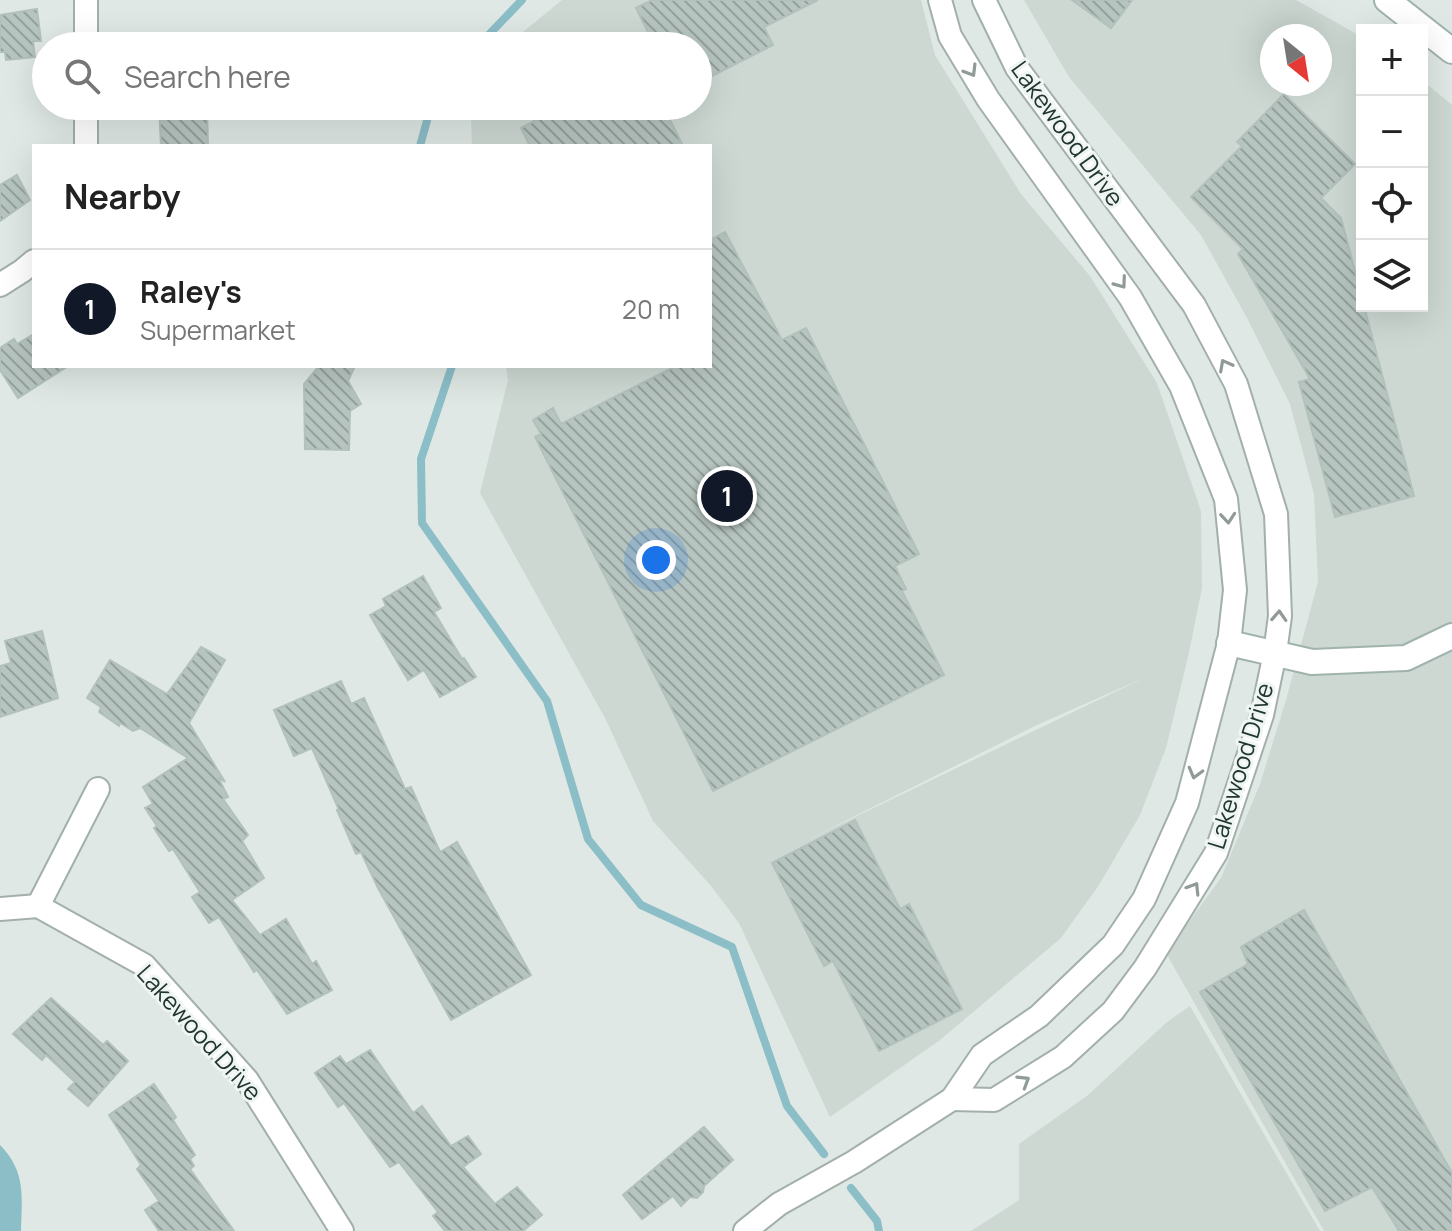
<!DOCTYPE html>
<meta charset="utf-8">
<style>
:root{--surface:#fff;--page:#f2f2f2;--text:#222;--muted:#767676;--line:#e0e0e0;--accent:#111827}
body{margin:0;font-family:Manrope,sans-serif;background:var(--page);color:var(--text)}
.controls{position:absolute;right:24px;top:24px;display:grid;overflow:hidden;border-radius:0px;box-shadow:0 8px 32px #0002}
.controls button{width:72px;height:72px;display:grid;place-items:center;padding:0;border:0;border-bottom:2px solid var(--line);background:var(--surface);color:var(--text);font:40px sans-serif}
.compass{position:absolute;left:1260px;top:24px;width:72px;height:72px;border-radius:50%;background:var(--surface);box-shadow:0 8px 32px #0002;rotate:150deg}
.you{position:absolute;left:656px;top:560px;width:28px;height:28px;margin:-20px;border:6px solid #fff;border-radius:50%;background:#1a73e8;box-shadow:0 0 0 12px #1a73e833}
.badge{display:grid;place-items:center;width:52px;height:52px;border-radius:50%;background:var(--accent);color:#fff;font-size:26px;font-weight:700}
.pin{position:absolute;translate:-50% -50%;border:4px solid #fff;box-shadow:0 2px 8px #0006}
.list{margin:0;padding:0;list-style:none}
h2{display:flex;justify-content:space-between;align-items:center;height:104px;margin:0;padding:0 32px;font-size:34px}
h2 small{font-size:26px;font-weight:400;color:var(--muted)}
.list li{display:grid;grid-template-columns:52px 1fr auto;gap:24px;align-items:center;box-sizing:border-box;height:120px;padding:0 32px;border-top:2px solid var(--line)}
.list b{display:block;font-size:30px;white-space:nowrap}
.list p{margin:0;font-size:26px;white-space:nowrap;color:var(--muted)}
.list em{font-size:26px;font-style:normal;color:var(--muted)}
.icon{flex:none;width:44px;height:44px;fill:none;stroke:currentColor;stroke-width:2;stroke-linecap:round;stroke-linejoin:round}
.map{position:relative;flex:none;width:1452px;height:1231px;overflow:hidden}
.search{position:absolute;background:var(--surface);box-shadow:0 8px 32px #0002;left:32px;top:32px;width:680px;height:88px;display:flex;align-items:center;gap:20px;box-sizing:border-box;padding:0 28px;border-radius:44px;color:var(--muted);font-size:30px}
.panel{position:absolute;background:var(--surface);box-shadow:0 8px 32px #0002;left:32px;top:144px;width:680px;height:224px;border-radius:0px}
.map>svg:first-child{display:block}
.built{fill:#cdd8d3;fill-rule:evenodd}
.water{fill:#8cbec8}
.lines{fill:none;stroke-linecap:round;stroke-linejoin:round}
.stream{stroke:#8cbec8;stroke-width:8}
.building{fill:url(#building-back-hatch);stroke:#b2c1bb;stroke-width:2}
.street-casing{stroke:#a3afab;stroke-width:26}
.secondary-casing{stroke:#9fb3ac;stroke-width:28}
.street{stroke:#fff;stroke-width:22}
.secondary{stroke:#fff;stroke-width:24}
.oneway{stroke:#909a98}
.labels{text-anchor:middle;stroke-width:6;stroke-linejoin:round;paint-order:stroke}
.street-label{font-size:24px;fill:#223631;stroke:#eef5f2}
</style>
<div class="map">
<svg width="1452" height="1231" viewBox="0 0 1452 1231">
<defs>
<pattern id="building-back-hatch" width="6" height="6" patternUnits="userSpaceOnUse" patternTransform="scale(2)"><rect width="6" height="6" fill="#b7c5c0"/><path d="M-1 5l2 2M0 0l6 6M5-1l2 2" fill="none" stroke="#94a19d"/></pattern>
</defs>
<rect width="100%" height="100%" fill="#dfe8e4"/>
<g class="built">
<path d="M562 0H921L935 55 1021 194 1090 276 1157 383 1201 511 1202 588 1188 657 1166 748 1140 815 1099 885 1061 938 940 1040 830 1117 739 923 711 886 653 821 605 718 480 493 508 380 506 366H710V146H472L471 119 472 106H698V46H506ZM1146 677 805 841 1037 725Z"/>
<path d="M1024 0H1296L1362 37V306H1422V80L1452 105V1231H1324L1166 953 1221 878 1260 784 1286 700 1318 582 1314 494 1290 404 1247 318 1201 235 1069 77ZM1272 36H1320V84H1272Z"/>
<polygon points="1190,1006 1320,1231 971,1231 1019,1200 1019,1144 1088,1095 1167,1022"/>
</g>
<path class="water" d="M0 1145C26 1171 22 1197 21 1231H0Z"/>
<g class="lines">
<g class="stream">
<polyline points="478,46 522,0"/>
<polyline points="420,146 431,106"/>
<polyline points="452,366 421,459 422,523 547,701 588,839 641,905 732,947 787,1106 824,1154"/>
<polyline points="851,1188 877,1221 879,1231"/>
</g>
</g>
<g class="building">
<polygon points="652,0 818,0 764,27 773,45 698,83 698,46 655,46 636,8"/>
<polygon points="1072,0 1132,0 1111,28"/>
<polygon points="37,9 41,41 33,41 35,57 6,60 5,52 0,52 0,15"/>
<polygon points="1284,94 1355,164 1321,198 1341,218 1362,298 1362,306 1364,306 1414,496 1335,517 1299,382 1310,379 1238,254 1243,249 1191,197 1242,146 1237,142"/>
<polygon points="159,106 207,106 208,146 161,146"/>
<polygon points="529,106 663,106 683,146 530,146 521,128 536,120"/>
<polygon points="17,175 30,200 0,221 0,185"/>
<polygon points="725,232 782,340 806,328 919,554 895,566 906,589 902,591 944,675 713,791 535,437 541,434 533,420 553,408 561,424 676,366 710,366 710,240"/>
<polygon points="34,334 34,366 68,366 18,398 0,370 0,348 14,339 17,344"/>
<polygon points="319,366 355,366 348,381 361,404 350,411 349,450 305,449 304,384"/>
<polygon points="423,576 441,608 434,612 462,659 464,658 476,677 440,697 424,670 408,680 370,615 386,606 383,599"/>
<polygon points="42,631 58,698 0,717 0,666 11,663 5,641"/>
<polygon points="201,647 225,660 189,723 225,782 218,777 228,797 223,799 248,835 242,841 264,878 232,900 260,935 286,919 312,964 316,961 332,990 287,1014 257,970 254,972 219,917 209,923 192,897 200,892 173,849 169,851 154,828 157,826 145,808 153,804 143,787 188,758 140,728 133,731 120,723 119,726 99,712 101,707 87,698 110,660 167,694"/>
<polygon points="341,681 351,704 364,698 405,789 411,787 440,852 457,842 531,975 451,1020 378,888 361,852 356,854 337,810 339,810 312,748 294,756 274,710"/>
<polygon points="855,820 900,909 909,904 962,1009 879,1051 833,961 824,966 772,863"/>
<polygon points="1304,910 1452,1173 1452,1231 1399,1231 1372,1187 1325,1211 1200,992 1248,964 1241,947"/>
<polygon points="51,998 103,1045 107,1041 128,1061 88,1106 68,1089 75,1082 46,1055 42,1060 13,1034"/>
<polygon points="370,1050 413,1113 422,1106 451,1146 468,1136 481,1154 463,1167 495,1204 517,1187 542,1215 523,1231 445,1231 433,1216 438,1212 399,1162 390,1167 344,1103 338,1107 315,1073 340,1056 346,1064"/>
<polygon points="154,1084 176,1117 173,1120 195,1155 190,1159 194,1166 190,1169 234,1231 159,1231 145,1210 159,1201 137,1169 141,1165 109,1115"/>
<polygon points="704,1127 733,1160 704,1186 703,1192 697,1198 690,1197 681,1206 673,1196 642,1219 623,1195"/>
</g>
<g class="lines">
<g class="street-casing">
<g id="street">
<polyline points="86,46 86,0"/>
<polyline points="86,146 86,106"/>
<polyline points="0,285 22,271 34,261"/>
<polyline points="38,906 98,789"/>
<polyline points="0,909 38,906 144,965 247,1080 342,1231"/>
<polyline points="952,1099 994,1100 1063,1057 1113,1011 1145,968 1216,853 1262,715 1275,653 1280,616 1276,514 1236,384 1194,305 1017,68 984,0"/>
<polyline points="745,1231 779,1204 854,1162 952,1099 982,1055 1039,1016 1113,945 1144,899 1187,803 1229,643 1235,590 1226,499 1181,386 1130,297 988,99 950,36 940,0"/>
</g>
</g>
<g class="secondary-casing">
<g id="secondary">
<polyline points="1387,0 1452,51"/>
<polyline points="1229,643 1312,662 1406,658 1452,636"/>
</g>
</g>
<use href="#street" class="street"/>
<use href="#secondary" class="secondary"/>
</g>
<defs><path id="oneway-chevron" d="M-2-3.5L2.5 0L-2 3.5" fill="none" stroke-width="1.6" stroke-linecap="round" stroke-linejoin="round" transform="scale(2)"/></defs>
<g class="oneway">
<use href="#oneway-chevron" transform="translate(971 71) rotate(59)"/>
<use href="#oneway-chevron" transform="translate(1121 283) rotate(54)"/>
<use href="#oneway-chevron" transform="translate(1225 365) rotate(-118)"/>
<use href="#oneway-chevron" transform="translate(1228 518) rotate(85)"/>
<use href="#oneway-chevron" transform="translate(1279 616) rotate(-87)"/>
<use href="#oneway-chevron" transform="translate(1195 773) rotate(105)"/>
<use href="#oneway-chevron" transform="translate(1194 888) rotate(-58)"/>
<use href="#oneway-chevron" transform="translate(1024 1081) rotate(-32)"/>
</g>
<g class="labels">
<g class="street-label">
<text transform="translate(1067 134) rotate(54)" y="8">Lakewood Drive</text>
<text transform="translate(1241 766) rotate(-73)" y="8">Lakewood Drive</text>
<text transform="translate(199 1033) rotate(48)" y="8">Lakewood Drive</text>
</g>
</g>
</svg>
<div class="controls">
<button>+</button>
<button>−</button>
<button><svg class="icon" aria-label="locate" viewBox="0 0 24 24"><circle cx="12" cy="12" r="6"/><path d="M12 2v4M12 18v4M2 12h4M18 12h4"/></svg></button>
<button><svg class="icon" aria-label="layers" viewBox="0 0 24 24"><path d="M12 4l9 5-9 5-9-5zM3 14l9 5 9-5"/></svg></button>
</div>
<svg class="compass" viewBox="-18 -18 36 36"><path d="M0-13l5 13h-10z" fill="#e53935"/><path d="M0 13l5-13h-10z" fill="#767676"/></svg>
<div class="you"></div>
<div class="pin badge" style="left:727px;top:496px">1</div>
<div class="search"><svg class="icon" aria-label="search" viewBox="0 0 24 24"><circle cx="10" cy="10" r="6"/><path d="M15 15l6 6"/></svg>Search here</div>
<section class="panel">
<h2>Nearby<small></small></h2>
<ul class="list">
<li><span class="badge">1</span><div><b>Raley's</b><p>Supermarket</p></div><em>20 m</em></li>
</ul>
</section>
</div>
